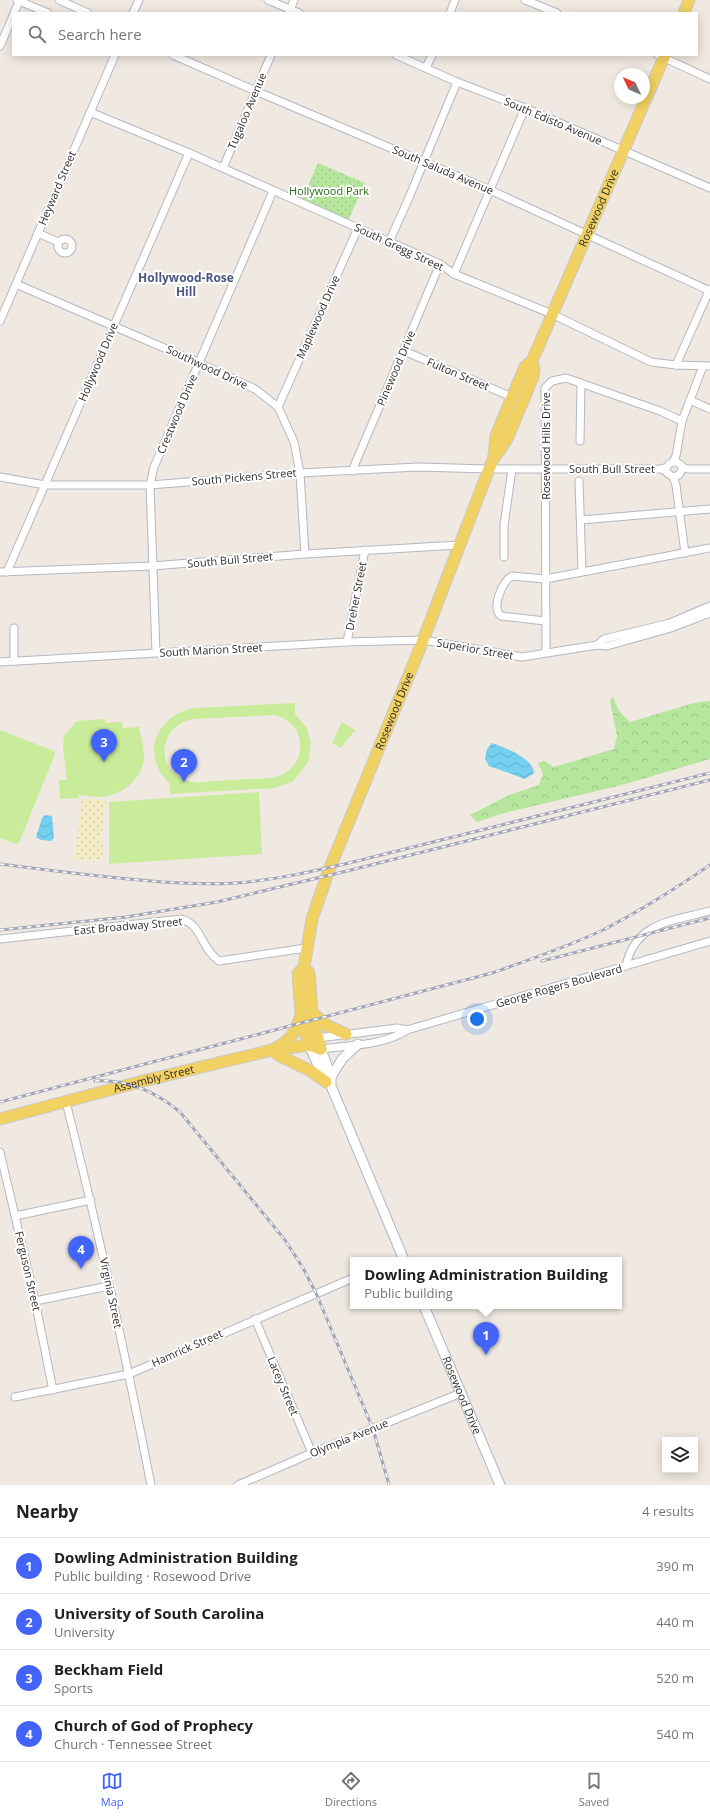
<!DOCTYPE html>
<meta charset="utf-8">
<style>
:root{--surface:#fff;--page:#f2f2f2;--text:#202124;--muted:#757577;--line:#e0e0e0;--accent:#4264fb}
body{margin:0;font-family:"Open Sans",sans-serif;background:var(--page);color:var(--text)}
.controls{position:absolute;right:12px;bottom:12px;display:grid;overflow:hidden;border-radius:0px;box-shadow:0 2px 10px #0003}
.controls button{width:36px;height:36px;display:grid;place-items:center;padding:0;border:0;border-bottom:1px solid var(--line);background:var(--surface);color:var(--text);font:20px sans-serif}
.compass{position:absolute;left:614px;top:68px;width:36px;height:36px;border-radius:50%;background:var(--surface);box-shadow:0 2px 10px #0003;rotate:314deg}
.you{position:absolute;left:477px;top:1019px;width:14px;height:14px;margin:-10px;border:3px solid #fff;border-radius:50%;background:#1a73e8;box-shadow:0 0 0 6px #1a73e833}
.badge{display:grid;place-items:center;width:26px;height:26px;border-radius:50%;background:var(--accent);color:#fff;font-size:13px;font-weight:700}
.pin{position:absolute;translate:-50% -33px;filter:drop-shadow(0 1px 2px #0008)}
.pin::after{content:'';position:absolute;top:21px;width:14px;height:12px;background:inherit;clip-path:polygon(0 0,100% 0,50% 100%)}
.popup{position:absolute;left:350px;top:1257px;width:272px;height:52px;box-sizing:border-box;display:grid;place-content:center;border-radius:0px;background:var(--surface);filter:drop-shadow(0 1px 3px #0005);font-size:13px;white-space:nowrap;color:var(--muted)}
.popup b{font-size:15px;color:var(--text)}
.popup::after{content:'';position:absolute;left:50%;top:100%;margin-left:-8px;border:8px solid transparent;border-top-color:var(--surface)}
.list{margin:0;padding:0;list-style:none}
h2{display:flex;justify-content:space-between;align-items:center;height:52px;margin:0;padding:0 16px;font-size:17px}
h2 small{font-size:13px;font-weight:400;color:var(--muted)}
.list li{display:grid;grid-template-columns:26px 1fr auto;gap:12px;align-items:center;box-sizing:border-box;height:56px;padding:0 16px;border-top:1px solid var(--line)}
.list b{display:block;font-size:15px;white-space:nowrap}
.list p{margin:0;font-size:13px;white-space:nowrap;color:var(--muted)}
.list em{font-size:13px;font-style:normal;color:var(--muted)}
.icon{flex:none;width:22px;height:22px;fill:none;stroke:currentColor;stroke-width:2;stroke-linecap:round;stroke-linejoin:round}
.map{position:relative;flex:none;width:710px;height:1485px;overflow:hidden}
.search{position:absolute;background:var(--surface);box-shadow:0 2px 10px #0003;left:12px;right:12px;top:12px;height:44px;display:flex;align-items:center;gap:10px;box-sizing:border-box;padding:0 14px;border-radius:0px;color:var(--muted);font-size:15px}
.sheet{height:276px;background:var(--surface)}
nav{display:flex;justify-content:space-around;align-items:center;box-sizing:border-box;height:56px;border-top:1px solid var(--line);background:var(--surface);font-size:11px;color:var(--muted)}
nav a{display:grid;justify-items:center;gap:2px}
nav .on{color:var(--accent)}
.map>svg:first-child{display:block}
.grass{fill:url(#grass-dots)}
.forest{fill:url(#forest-crowns)}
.sand{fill:url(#sand-dots)}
.pitch{fill:#c9ec9a;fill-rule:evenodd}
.water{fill:url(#water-waves)}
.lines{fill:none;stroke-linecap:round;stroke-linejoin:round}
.street-casing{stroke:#b4b7c1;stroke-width:9}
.secondary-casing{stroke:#b4b7c1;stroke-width:11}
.primary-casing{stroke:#c9c9c9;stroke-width:13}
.street{stroke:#fff;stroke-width:7}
.secondary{stroke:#fff;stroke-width:9}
.primary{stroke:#f2d163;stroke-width:11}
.rail-casing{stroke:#a3a6b8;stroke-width:3}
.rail{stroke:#fff;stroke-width:1.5;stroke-dasharray:4.5;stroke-linecap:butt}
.labels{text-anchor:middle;stroke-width:4;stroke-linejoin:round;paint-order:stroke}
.street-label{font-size:11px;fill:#2e2e2e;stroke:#fff}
.park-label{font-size:11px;fill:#2c6e1b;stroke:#fff}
.neighbourhood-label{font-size:12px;font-weight:bold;fill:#4d5680;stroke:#fff}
</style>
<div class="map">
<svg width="710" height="1485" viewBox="0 0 710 1485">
<defs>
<pattern id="grass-dots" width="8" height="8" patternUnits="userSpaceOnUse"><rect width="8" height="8" fill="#b6e59e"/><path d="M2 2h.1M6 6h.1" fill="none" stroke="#9dc588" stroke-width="1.8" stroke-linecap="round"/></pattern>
<pattern id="forest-crowns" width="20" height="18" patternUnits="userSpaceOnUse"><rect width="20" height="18" fill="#b6e59e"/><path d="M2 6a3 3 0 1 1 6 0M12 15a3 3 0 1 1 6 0" fill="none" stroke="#9dc588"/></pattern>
<pattern id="sand-dots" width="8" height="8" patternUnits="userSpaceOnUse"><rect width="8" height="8" fill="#f3ecc5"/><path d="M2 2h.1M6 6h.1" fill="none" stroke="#d1cbaa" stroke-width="1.8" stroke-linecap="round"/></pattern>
<pattern id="water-waves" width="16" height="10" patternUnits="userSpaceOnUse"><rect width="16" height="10" fill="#75cff0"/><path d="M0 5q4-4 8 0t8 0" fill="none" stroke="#66b2ce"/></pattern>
</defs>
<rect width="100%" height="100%" fill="#efe9e1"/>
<polygon class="grass" points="318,163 365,183 347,223 301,202"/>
<polygon class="forest" points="613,697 619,711 630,722 694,703 710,701 710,759 622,785 504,813 477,822 470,815 509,795 539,785 543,774 538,763 544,761 554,767 614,749 617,736 610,701"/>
<polygon class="sand" points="82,799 106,800 101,839 104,852 98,862 74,859"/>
<g class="pitch">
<path d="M295 703V714L307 728 311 743 309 759 306 765 293 781 275 788 170 794 169 783C140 754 156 716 194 708ZM275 715C311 724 308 772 271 778 253 779 234 780 216 781 207 781 197 784 188 781 153 771 159 724 194 719Z"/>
<path d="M105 719 106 723 122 722 123 728 139 727C141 737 144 747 144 758 142 780 119 798 98 797 91 797 85 795 79 795V798L60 799 59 780H67L63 749 64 736 77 721Z"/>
<polygon points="342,722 355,730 341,748 332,743"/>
<polygon points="0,730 54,751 55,754 19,843 16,844 0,838"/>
<polygon points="259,792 262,854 109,864 109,802"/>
</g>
<g class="water">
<path d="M492 743C504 747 534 759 534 773L525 779 489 766 485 759 487 749Z"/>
<polygon points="45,815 52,816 54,838 51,841 41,840 36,837 42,818"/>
</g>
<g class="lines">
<g class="street-casing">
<g id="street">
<polyline points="17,0 48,13"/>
<polyline points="59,0 88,13"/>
<polyline points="268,0 299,13"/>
<polyline points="525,0 557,13"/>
<polyline points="14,13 20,0"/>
<polyline points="133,13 139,0"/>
<polyline points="289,13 294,0"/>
<polyline points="450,13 455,0"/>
<polyline points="0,46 13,16"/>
<polyline points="173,55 258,92 490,190 710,291"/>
<polyline points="396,55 457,82 525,108 710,188"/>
<polyline points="658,55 710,79"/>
<polyline points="426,68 432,55"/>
<polyline points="90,112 189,153 358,228 440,264 454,274 552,314 651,362 676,365 710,366"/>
<polyline points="223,168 271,55"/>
<polyline points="38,233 58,242"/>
<circle cx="65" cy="246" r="7"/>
<polyline points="389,242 408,200 457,82"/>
<polyline points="454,274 525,108"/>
<polyline points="16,284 199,363 255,389 278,407 294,442 300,473 305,554"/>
<polyline points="0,321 115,55"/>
<polyline points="404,351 512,397"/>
<polyline points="676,365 710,289"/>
<polyline points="690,400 710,409"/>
<polyline points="278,407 358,228"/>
<polyline points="580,441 581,383"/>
<polyline points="673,462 676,456 682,421 703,366"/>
<polyline points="682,467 688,469 710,469"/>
<polyline points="662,469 673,477 679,475 682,469 681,465 675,461 669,464"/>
<polyline points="352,471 440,264"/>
<polyline points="0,477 45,485 150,485 300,473 418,467 489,469 662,469 667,467"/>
<polyline points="673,477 676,485 685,553"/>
<polyline points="579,481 582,571"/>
<polyline points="581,520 710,509"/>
<polyline points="504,557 504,525 512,469"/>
<polyline points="0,572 152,566 305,554 459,545"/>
<polyline points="7,572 189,153"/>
<path d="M545 621 501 616C491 608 502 581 512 576L545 579 710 548"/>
<polyline points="347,642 365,550"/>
<polyline points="597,645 604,639 670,623 710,606"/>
<polyline points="156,652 150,485 154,467 273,191"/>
<polyline points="546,652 545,388 552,381 566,378 660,411 682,421"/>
<polyline points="14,661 14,628"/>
<polyline points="0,662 347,642 423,640 522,657 597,645 607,646 671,628 710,613"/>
<path d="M0 939 181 919C202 924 201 949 219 961L306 948"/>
<path d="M626 966C635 922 673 921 710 911"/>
<polyline points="318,1038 397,1028 407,1030"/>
<path d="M321 1049C349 1045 383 1046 407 1030L710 941"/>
<path d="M66 1102C98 1229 126 1357 151 1485"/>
<polyline points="0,1152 35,1301 53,1390"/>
<polyline points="15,1216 91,1200"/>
<polyline points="35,1301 109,1286"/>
<polyline points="255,1319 312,1453"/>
<polyline points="15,1397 129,1374 353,1278"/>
<polyline points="238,1485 312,1453 461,1393"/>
</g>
</g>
<g class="secondary-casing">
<g id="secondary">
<polyline points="309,1045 325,1081"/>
<polyline points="321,1049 331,1077 331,1086 404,1260"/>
<polyline points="331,1077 342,1059 358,1044"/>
<path id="s1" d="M424 1306 500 1485"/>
</g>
</g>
<g class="primary-casing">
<g id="primary">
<polyline points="684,13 689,0"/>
<path id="s2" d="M494 456 496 436 512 397 525 367 532 361 665 55"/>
<polyline points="304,967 309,973 313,1021 321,1049"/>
<polyline points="312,1012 326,1025 346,1034"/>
<path id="s3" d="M309 1045 302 1024 298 974 304 967 312 919 329 870 420 648 489 469 494 458 507 439 533 377 534 370 532 361"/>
<path d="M276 1048C292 1039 294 1033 301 1016"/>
<polyline points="272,1050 280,1056 311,1071 326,1082"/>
<path id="s4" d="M0 1119 143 1081 272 1050 309 1045 321 1049"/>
</g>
</g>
<use href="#street" class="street"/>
<use href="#secondary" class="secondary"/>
<use href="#primary" class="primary"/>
<g class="rail-casing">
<g id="rail">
<path d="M0 864C54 871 109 878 163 882 188 883 212 885 236 883 276 880 314 871 353 862L710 773"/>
<polyline points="0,930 126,917 217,902 351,870 710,780"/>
<polyline points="542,961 710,918"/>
<path d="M95 1081C127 1079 156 1092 180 1112L285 1240 303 1268 316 1293 373 1429 389 1485"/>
<path d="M0 1102 492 973C529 960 567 947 603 930 640 911 675 889 710 865"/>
</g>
</g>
<use href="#rail" class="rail"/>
</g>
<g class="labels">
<g class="street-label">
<text transform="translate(247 111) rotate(-67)" y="4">Tugaloo Avenue</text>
<text transform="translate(553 121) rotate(23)" y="4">South Edisto Avenue</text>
<text transform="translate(443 170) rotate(23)" y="4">South Saluda Avenue</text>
<text transform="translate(57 188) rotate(-67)" y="4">Heyward Street</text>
<text dy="4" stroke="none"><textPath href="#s2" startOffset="271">Rosewood Drive</textPath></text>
<text transform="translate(399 247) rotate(25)" y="4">South Gregg Street</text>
<text transform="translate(318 317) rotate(-66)" y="4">Maplewood Drive</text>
<text transform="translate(98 362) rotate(-67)" y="4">Hollywood Drive</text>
<text transform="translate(207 367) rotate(25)" y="4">Southwood Drive</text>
<text transform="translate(396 368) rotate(-67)" y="4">Pinewood Drive</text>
<text transform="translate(458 374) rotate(23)" y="4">Fulton Street</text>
<text transform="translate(177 414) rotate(-67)" y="4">Crestwood Drive</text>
<text transform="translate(546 446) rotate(-90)" y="4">Rosewood Hills Drive</text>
<text x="612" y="473">South Bull Street</text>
<text transform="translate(244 477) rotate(-5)" y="4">South Pickens Street</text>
<text transform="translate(230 560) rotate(-5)" y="4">South Bull Street</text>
<text transform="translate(356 596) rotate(-79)" y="4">Dreher Street</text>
<text transform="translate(475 649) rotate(10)" y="4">Superior Street</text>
<text transform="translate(211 650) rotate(-3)" y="4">South Marion Street</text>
<text dy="4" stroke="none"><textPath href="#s3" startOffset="354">Rosewood Drive</textPath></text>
<text transform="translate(128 926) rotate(-5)" y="4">East Broadway Street</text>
<text transform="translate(559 986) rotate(-16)" y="4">George Rogers Boulevard</text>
<text dy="4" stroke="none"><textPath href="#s4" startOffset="159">Assembly Street</textPath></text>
<text transform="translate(28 1271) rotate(77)" y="4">Ferguson Street</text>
<text transform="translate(111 1293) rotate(78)" y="4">Virginia Street</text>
<text transform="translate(187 1348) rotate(-24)" y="4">Hamrick Street</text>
<text transform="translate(283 1386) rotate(67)" y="4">Lacey Street</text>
<text dy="4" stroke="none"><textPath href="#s1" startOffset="97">Rosewood Drive</textPath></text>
<text transform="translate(349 1438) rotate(-22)" y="4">Olympia Avenue</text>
</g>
<g class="park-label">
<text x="329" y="195">Hollywood Park</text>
</g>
<g class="neighbourhood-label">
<text x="186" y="282">Hollywood-Rose<tspan x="186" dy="14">Hill</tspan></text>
</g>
</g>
</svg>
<div class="controls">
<button><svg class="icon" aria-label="layers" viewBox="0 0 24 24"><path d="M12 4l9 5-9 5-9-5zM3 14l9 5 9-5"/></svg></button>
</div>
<svg class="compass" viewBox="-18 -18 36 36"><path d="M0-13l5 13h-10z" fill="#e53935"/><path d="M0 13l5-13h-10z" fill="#757577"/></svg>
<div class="you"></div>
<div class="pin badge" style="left:486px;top:1355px">1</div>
<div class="popup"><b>Dowling Administration Building</b>Public building</div>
<div class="pin badge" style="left:184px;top:782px">2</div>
<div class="pin badge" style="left:104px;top:762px">3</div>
<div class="pin badge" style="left:81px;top:1269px">4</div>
<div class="search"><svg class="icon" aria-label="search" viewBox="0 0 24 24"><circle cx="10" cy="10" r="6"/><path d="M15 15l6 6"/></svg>Search here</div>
</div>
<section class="sheet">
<h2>Nearby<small>4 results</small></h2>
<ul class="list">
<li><span class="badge">1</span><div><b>Dowling Administration Building</b><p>Public building · Rosewood Drive</p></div><em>390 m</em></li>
<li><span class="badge">2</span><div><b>University of South Carolina</b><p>University</p></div><em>440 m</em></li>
<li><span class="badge">3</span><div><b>Beckham Field</b><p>Sports</p></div><em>520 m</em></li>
<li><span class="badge">4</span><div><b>Church of God of Prophecy</b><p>Church · Tennessee Street</p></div><em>540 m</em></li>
</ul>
</section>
<nav>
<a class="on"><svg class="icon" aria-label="map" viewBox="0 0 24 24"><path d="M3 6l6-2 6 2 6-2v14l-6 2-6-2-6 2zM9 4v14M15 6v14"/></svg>Map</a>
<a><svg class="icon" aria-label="directions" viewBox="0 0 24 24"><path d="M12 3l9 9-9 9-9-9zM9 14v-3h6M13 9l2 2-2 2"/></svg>Directions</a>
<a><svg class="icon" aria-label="saved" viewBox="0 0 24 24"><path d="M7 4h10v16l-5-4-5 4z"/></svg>Saved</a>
</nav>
